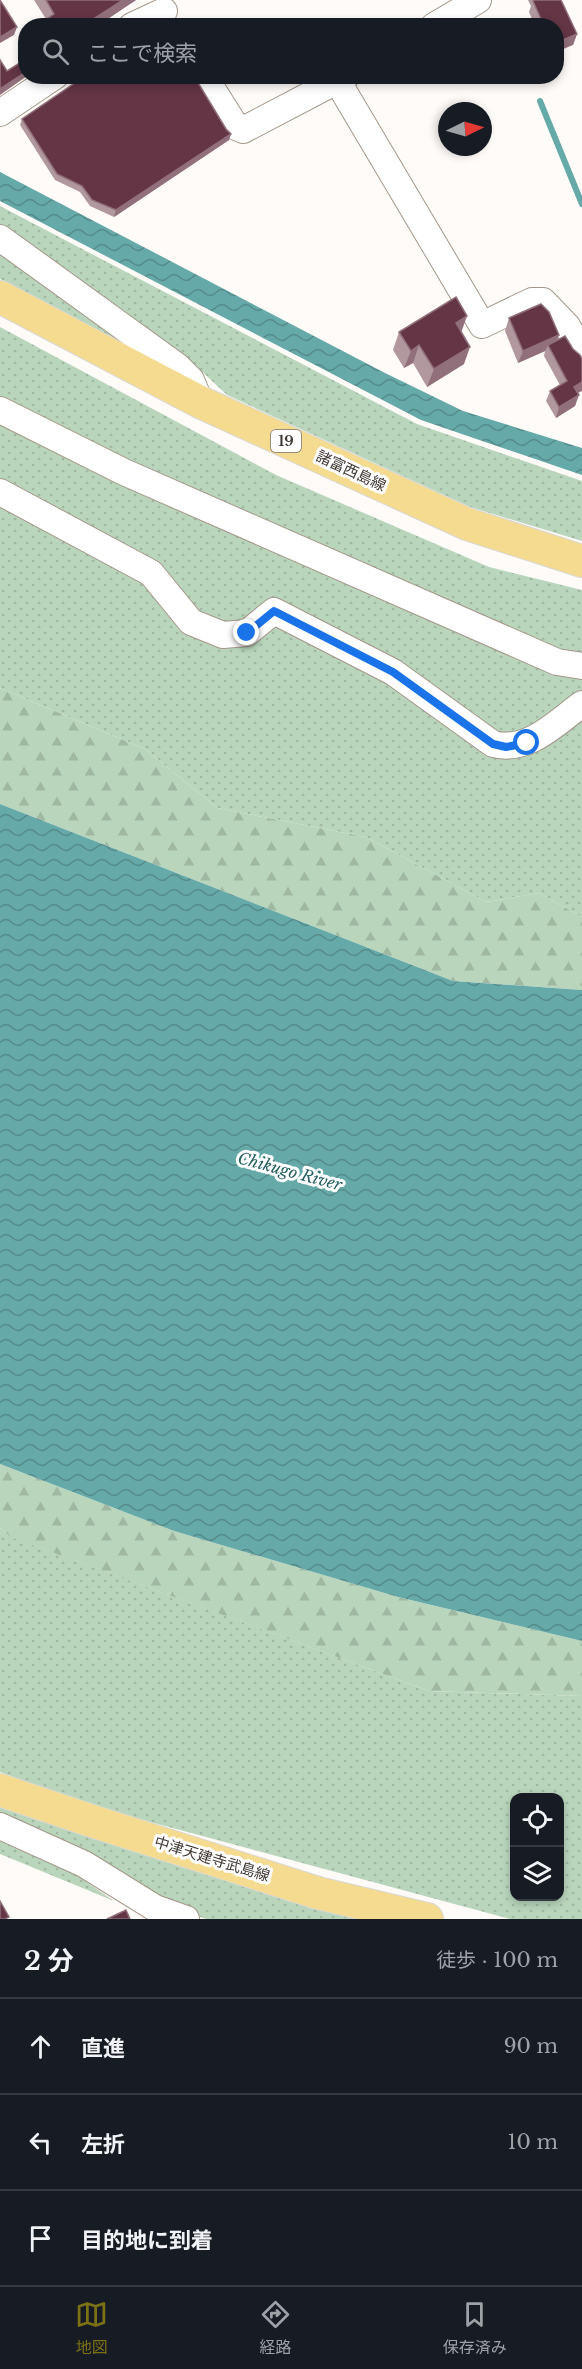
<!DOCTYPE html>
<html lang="ja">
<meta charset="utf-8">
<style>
:root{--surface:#171b24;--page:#242831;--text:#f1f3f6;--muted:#9ea1a6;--line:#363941;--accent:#7c7213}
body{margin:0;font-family:"Libre Baskerville","Noto Sans JP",serif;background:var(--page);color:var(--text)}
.controls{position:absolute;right:18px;bottom:18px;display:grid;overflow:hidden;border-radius:12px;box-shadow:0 3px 9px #0003}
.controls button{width:54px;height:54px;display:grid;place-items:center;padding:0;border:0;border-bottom:2px solid var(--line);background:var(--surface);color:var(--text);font:30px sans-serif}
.compass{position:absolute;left:438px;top:102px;width:54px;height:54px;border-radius:50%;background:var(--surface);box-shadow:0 3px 9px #0003;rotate:85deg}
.stop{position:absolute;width:18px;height:18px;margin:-14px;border:4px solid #1a73e8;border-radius:50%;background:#fff}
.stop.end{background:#1a73e8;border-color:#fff;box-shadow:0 2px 6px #0008}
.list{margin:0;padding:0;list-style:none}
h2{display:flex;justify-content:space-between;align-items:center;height:78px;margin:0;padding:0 24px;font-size:26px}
h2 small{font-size:20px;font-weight:400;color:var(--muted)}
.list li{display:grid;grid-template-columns:39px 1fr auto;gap:18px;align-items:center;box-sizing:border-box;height:96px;padding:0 24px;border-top:2px solid var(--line)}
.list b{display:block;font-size:22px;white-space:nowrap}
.list em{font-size:20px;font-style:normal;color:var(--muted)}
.icon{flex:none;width:33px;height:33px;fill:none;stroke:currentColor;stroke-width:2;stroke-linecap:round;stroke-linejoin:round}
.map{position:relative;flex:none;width:582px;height:1919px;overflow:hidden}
.search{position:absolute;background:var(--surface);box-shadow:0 3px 9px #0003;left:18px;right:18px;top:18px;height:66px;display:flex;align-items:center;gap:15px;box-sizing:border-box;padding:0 21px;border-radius:24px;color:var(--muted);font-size:22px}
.sheet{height:366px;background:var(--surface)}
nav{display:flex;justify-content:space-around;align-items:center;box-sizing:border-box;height:84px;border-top:2px solid var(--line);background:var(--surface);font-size:16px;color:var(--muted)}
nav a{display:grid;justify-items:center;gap:3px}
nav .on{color:var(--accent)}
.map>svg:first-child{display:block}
.green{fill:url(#green-dots);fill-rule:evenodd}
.forest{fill:url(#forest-firs)}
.water{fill:url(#water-waves)}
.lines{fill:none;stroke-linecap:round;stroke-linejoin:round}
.stream{stroke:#65a9a9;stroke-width:6}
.minor-casing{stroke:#a59689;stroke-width:28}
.major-casing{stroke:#d9d8d7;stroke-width:34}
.minor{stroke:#fff;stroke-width:26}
.major{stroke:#f5db8f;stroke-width:32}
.wall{fill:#b0989e}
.shaded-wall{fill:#92707b}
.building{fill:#633545;stroke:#92707b;stroke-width:1.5}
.route{stroke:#1a73e8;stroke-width:8}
.labels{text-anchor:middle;stroke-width:6;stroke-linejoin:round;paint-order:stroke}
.shield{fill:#fff;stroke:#7a7572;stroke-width:1.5}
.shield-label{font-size:14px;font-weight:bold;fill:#413a35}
.street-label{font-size:15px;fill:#413a35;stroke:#fff}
.water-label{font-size:16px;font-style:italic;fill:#266061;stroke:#fff}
</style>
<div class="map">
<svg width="582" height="1919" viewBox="0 0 582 1919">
<defs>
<pattern id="green-dots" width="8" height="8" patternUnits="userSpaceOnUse" patternTransform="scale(1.5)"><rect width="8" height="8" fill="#b9d6bc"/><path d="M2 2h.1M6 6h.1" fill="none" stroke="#a0b8a2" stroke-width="1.8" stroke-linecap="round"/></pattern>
<pattern id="forest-firs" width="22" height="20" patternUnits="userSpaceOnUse" patternTransform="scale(1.5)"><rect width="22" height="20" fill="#b9d6bc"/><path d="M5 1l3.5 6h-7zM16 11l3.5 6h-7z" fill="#a0b8a2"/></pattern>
<pattern id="water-waves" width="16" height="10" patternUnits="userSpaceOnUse" patternTransform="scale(1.5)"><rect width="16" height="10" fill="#65a9a9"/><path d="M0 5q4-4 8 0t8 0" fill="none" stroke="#558b8a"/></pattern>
</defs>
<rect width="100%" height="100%" fill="#fefbf8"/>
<g class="green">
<polygon points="0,206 417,424 582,481 582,541 470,507 227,395 193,363 0,228"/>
<polygon points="0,251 161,364 0,279"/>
<polygon points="0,327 276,475 489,567 582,590 582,917 539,893 486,902 366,837 217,808 145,749 0,688"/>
<path d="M0 1528 12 1537 429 1691 582 1696V1919H510L91 1806 0 1772ZM514 1798H560V1896H514Z"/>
<path d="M0 1803C120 1849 243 1889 368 1919H206L156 1901 0 1816Z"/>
<polygon points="0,1835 43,1852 114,1901 0,1854"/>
</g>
<g class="forest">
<polygon points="0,688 145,749 217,808 366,837 486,902 539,893 582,917 582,990 453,981 0,804"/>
<polygon points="0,1464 174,1531 398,1597 582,1641 582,1696 429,1691 11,1537 0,1528"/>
</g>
<g class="water">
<polygon points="0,172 383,372 463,411 582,448 582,475 421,420 0,201"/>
<polygon points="0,804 453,981 582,990 582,1641 398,1597 174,1531 0,1464"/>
</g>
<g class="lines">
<polyline class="stream" points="540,101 582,204"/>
<g class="minor-casing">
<g id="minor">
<polyline points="132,26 164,11"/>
<polyline points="434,26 478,0"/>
<polyline points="204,76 236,127 243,130 346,76"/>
<polyline points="338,82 482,325 532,301 543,301 567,326 582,352"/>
<polyline points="0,113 55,76"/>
<polyline points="0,238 177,366 191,380 200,402"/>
<polyline points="0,410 124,472 557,662 582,666"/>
<path d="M0 492 151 573 191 622 223 635 247 633 274 611 393 672 493 744C528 753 556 723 582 704"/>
<polyline points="0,1826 84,1864 155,1908 186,1919"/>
</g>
</g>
<g class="major-casing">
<g id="major">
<polyline points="0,297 200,402 467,524 582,561"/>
<polyline points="0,1790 95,1822 318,1893 427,1919"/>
</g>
</g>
<use href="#minor" class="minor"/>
<use href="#major" class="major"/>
</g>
<g class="wall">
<polygon points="34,0 136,0 97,26 36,26 46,19"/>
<polygon points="528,0 561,0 577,34 573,45 556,26 535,26 529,12 531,6"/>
<polygon points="26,33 26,50 21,44"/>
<polygon points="22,119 226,129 231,134 229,140 114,217 90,206 80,192 55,180 20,125"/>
<polygon points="509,318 557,340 578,393 575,406 556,418 546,401 550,391 560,385 544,356 545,351 518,363 505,331"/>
<polygon points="461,331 464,364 427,387 413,363 404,368 393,350 399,332"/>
</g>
<g class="shaded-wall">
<polygon points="123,0 136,0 97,26 90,26 95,18"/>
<polygon points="17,27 14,35 0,43 0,37"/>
<polygon points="577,34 573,45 556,52 556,43"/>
<polygon points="26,72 26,76 27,76 0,95 0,89"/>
<polygon points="231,134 229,140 114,217 116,210"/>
<polygon points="467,316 461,333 456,323"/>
<polygon points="559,335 555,347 548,345 545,351 518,363 523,351"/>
<polygon points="419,345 413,363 404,368 411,351"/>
<polygon points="470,347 464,364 427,387 434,369"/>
<polygon points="582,382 582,391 570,397 574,387"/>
<polygon points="579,395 575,406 556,418 559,407"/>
</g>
<g class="building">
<polygon points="0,0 17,27 0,37"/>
<polygon points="46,0 123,0 95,18 97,21 90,26 36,26 54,14"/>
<polygon points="534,0 561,0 577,34 556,43 556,26 544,26 533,1"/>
<polygon points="26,59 26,72 0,89 0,60 7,71"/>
<polygon points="85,76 194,76 226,129 231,134 116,210 92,200 82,186 57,174 22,119"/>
<polygon points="456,297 467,316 456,323 470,347 434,369 419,345 411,351 399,332"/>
<polygon points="541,304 549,312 559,335 523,351 509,318"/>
<polygon points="565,336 573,349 580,355 582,359 582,382 574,387 579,395 559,407 550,391 567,381 548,345"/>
<polygon points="0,1901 9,1917 5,1919 0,1919"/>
<polygon points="126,1910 130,1919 107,1919"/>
</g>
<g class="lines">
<polyline class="route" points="247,633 274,611 393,672 493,744 506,747 527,743"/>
</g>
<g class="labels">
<rect class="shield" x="271" y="430" width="30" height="22" rx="4.5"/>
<g class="shield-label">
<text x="286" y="446">19</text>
</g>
<g class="street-label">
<text transform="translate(351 471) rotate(25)" y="5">諸富西島線</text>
<text transform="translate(212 1859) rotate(17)" y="5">中津天建寺武島線</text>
</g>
<g class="water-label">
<text transform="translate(290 1171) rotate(15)" y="6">Chikugo River</text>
</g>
</g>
</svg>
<div class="controls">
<button><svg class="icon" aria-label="locate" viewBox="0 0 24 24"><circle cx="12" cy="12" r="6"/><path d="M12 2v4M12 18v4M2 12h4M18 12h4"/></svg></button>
<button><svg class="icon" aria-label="layers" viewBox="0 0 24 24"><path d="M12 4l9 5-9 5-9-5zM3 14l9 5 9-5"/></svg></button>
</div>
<svg class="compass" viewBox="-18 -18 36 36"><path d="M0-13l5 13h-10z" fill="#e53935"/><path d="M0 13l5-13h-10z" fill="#9ea1a6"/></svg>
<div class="stop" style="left:527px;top:743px"></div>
<div class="stop end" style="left:247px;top:633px"></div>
<div class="search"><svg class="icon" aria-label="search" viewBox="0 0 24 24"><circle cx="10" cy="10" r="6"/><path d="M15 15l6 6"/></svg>ここで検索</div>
</div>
<section class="sheet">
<h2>2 分<small>徒歩 · 100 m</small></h2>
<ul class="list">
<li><svg class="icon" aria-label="ahead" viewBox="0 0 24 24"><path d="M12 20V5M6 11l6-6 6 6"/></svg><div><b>直進</b></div><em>90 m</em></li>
<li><svg class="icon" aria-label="left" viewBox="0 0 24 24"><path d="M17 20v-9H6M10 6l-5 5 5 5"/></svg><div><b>左折</b></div><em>10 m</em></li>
<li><svg class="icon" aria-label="arrive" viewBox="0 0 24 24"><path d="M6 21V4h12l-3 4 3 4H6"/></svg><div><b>目的地に到着</b></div></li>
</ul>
</section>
<nav>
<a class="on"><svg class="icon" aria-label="map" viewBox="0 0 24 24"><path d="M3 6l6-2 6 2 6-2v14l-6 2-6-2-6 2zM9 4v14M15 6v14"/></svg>地図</a>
<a><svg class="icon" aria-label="directions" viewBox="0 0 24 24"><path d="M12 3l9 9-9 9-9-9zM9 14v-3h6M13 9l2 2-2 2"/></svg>経路</a>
<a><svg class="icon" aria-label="saved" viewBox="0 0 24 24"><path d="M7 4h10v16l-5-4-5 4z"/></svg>保存済み</a>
</nav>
